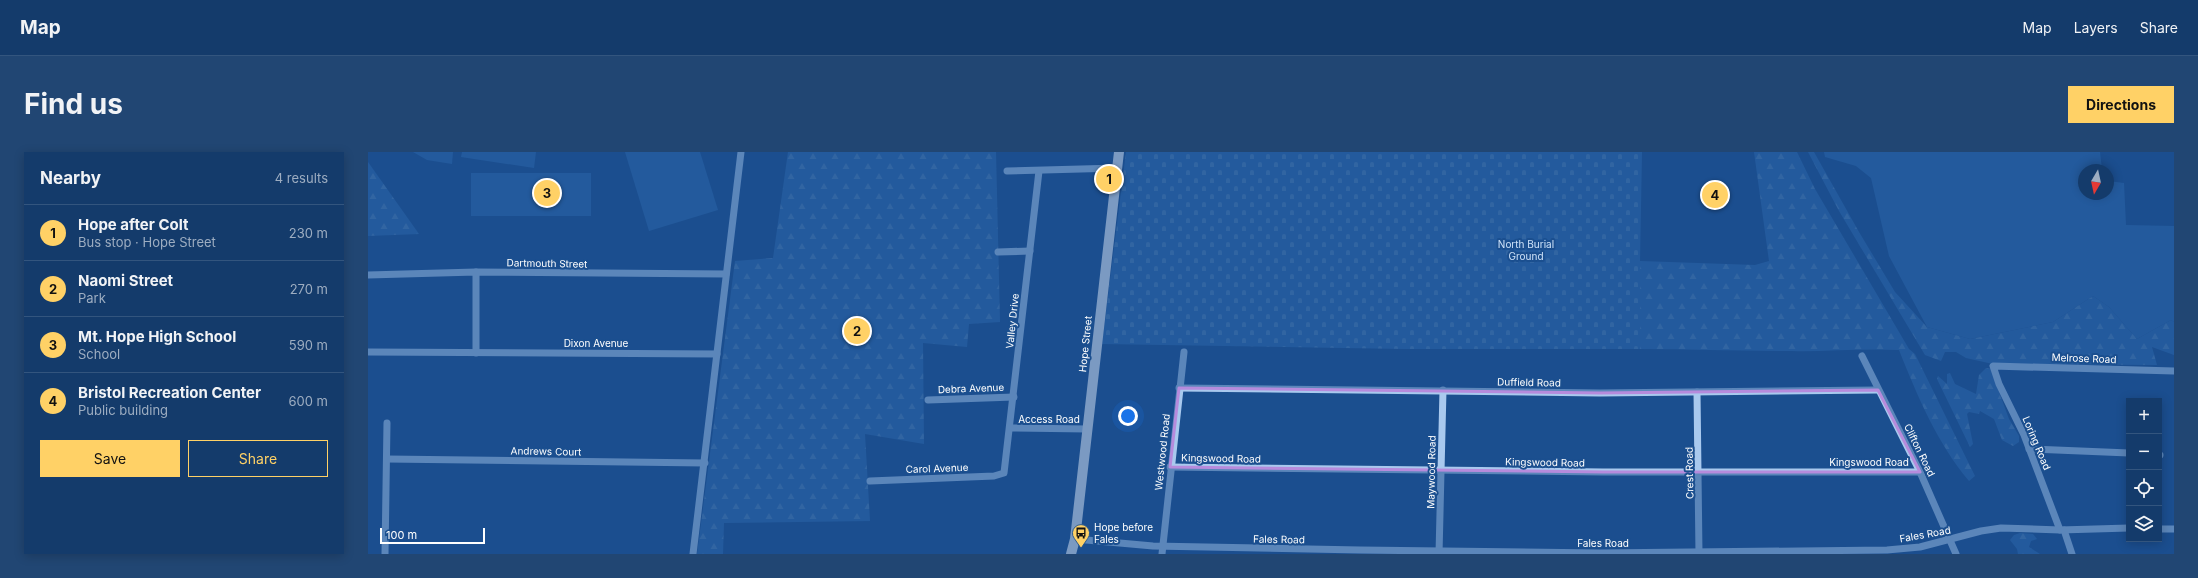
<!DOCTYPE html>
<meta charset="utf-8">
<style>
:root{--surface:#143b6b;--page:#214673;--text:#f1f3f6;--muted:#9dadc1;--line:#33557e;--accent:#ffd166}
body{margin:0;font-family:Inter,sans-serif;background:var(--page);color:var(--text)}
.controls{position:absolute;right:12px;bottom:12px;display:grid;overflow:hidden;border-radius:0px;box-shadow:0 2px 10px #0003}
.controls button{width:36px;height:36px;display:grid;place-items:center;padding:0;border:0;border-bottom:1px solid var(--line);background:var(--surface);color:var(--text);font:20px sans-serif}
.compass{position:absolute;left:1710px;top:12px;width:36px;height:36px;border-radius:50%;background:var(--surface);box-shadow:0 2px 10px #0003;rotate:189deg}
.scale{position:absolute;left:12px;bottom:10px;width:105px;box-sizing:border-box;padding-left:4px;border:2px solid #fff;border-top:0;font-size:11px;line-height:14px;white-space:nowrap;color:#fff;-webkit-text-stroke:3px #1b4f8f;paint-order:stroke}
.you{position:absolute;left:760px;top:264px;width:14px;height:14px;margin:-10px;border:3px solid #fff;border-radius:50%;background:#1a73e8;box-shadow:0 0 0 6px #1a73e833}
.badge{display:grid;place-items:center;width:26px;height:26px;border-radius:50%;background:var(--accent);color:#111;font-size:13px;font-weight:700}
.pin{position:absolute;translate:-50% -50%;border:2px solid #fff;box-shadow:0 1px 4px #0006}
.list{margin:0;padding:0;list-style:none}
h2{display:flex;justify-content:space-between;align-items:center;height:52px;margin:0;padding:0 16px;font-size:17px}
h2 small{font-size:13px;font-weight:400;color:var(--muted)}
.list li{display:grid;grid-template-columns:26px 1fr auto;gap:12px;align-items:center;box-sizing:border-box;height:56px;padding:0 16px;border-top:1px solid var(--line)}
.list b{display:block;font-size:15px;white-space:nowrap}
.list p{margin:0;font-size:13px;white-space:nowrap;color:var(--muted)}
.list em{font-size:13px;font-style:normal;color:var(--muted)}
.actions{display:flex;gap:8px;padding:12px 16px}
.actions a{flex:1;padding:9px 0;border:1px solid var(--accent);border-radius:0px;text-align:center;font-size:14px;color:var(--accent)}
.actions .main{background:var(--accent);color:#111}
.icon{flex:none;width:22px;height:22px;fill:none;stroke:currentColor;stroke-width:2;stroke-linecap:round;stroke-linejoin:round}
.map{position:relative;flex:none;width:1806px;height:402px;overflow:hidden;border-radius:0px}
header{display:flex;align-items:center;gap:24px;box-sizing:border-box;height:56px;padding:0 20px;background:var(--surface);border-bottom:1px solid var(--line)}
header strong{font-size:19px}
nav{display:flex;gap:22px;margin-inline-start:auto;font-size:14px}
.intro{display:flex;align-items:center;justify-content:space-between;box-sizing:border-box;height:96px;padding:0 24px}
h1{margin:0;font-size:28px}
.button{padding:10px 18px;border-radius:0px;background:var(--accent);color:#111;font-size:14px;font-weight:700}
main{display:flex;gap:24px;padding:0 24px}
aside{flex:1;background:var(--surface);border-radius:0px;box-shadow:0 2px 10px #0003}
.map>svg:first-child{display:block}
.green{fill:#2e69ad}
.forest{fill:url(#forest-firs)}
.cemetery{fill:url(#cemetery-stones)}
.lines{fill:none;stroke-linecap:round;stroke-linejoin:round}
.minor{stroke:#a9c9ee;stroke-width:7}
.major{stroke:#f0f6ff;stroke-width:10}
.marked{fill:none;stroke:#b68bdc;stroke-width:3;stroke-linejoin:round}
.labels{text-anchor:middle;stroke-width:4;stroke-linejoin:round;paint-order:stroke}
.park-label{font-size:10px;fill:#cfe3fa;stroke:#1b4f8f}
.street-label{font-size:10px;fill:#fff;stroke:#1b4f8f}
.poi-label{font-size:10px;fill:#fff;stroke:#1b4f8f;text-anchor:start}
</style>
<header>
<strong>Map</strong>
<nav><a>Map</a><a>Layers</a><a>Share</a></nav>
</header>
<div class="intro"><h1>Find us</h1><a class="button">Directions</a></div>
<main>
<aside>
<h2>Nearby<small>4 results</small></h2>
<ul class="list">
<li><span class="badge">1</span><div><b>Hope after Colt</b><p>Bus stop · Hope Street</p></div><em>230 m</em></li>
<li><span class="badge">2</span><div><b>Naomi Street</b><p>Park</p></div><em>270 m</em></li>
<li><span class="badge">3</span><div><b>Mt. Hope High School</b><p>School</p></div><em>590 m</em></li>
<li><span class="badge">4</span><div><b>Bristol Recreation Center</b><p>Public building</p></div><em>600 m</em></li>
</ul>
<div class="actions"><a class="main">Save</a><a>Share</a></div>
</aside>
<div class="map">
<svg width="1806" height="402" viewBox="0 0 1806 402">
<defs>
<pattern id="forest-firs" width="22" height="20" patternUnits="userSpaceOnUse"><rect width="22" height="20" fill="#2e69ad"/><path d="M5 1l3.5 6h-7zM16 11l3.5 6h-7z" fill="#4d80b9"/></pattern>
<pattern id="cemetery-stones" width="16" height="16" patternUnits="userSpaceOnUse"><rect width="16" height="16" fill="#2e69ad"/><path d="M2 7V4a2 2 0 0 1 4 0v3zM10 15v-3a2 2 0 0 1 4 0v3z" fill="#4d80b9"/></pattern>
</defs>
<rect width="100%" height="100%" fill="#1b4f8f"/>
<g class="green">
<polygon points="45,0 85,0 84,12 59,8"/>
<polygon points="94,0 168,0 166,16 93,5"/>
<polygon points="257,0 332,0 350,58 281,79"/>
<polygon points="1456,0 1732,0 1734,18 1716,18 1716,42 1740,42 1740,29 1756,31 1758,73 1806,74 1806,170 1803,168 1769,187 1741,155 1725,144 1685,170 1602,187 1559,175 1521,104 1503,26 1488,14 1457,5"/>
<rect x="103" y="21" width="120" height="43"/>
</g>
<g class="forest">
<polygon points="420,0 628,0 632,170 601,172 599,195 555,191 556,292 497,282 502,369 356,371 355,402 329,402 367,109 405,106"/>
<path d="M1386 0H1429L1447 37 1541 197 1547 202 1607 324 1601 329C1569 291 1549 243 1531 198 1493 196 1456 200 1418 199 1370 199 1321 197 1272 197V109L1387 113 1401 109Z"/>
<polygon points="1440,0 1446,0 1491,80 1527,140 1559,175 1602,187 1685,170 1725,144 1741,155 1769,187 1803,168 1806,170 1806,203 1784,195 1789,213 1625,212 1598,206 1588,200 1577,200 1573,209 1557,203 1471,59"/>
<polygon points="0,10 51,82 0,84"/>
<polygon points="1618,216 1624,217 1627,229 1641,267 1651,284 1651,290 1645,294 1634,288 1626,267 1612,259 1611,262 1601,260 1599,262 1605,292 1602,295 1569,227 1570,224 1579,232 1579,222 1582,221 1587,232 1608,242 1611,223"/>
<polygon points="1652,381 1665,382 1669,387 1663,389 1661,395 1672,402 1650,402 1649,397 1642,388 1646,383"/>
</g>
<polygon class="cemetery" points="758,0 1274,0 1272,109 1272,197 1036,197 734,192"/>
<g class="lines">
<g class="minor">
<polyline points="639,19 750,16"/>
<polyline points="630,100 662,99"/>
<polyline points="108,120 108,201"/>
<polyline points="0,123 108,120 358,122"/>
<polyline points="0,200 349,202"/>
<polyline points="1494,204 1552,320 1588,402"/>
<polyline points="811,236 1232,241 1510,238"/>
<polyline points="1329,240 1331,402"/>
<polyline points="560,248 646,245"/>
<polyline points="643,276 719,277"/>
<polyline points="1661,297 1761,301"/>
<polyline points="1791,303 1792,303"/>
<polyline points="19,307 337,311"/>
<polyline points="802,315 1235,320 1552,320"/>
<polyline points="502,329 626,324 636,321 671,19"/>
<polyline points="1791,377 1806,377"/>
<polyline points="1692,378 1656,283 1631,232 1625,214 1806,219"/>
<polyline points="1696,378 1704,402"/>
<polyline points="707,387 785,394 992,398 1232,401 1519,398 1552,395 1613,379 1633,376 1692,378 1761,376"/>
<polyline points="17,402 19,271"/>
<polyline points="325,402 373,0"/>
<polyline points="794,402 816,200"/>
<polyline points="1071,402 1075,238"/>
</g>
<polyline class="major" points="703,402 707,387 751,0"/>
</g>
<path d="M0 0H1806V402H0ZM811 236 1232 241 1510 238 1552 320H1235L802 315Z" fill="#1b4f8f" fill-opacity=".55" fill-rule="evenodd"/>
<path class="marked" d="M811 236 1232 241 1510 238 1552 320H1235L802 315Z"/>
<defs>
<g id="bus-pin" transform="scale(0.9)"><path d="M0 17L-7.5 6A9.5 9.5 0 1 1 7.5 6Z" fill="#ffd166" stroke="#1b4f8f"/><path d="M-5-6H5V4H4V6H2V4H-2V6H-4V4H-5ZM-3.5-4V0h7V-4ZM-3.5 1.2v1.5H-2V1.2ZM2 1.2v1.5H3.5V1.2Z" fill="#111"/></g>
</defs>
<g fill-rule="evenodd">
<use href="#bus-pin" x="713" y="381"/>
</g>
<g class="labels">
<g class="park-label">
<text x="1158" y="96">North Burial<tspan x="1158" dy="12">Ground</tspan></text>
</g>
<g class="street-label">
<text transform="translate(179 111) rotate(1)" y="4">Dartmouth Street</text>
<text transform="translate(644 169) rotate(-84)" y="4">Valley Drive</text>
<text x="228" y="195">Dixon Avenue</text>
<text transform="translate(717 192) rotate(-84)" y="4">Hope Street</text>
<text transform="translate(1716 206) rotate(2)" y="4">Melrose Road</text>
<text transform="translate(1161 230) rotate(1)" y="4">Duffield Road</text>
<text transform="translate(603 236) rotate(-2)" y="4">Debra Avenue</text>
<text x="681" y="271">Access Road</text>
<text transform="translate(1669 291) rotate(67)" y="4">Loring Road</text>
<text transform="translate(1552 298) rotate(64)" y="4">Clifton Road</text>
<text transform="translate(178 299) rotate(1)" y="4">Andrews Court</text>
<text transform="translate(794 300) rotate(-84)" y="4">Westwood Road</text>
<text transform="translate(853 306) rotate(1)" y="4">Kingswood Road</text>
<text transform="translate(1177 310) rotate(1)" y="4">Kingswood Road</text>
<text x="1501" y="314">Kingswood Road</text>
<text transform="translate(569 316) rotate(-2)" y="4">Carol Avenue</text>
<text transform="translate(1063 320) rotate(-89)" y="4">Maywood Road</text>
<text transform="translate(1321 321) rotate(-91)" y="4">Crest Road</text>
<text transform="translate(1557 382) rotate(-10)" y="4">Fales Road</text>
<text transform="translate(911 387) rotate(1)" y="4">Fales Road</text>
<text x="1235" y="395">Fales Road</text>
</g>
<g class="poi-label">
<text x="726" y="379">Hope before<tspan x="726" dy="12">Fales</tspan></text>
</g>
</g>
</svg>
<div class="controls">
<button>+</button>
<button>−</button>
<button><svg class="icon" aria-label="locate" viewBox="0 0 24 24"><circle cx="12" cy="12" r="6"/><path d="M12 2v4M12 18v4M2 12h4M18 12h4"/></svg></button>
<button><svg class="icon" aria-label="layers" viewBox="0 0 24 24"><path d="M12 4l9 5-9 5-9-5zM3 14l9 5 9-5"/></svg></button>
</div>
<svg class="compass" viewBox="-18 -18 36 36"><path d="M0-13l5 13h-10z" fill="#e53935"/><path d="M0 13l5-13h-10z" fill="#9dadc1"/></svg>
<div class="scale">100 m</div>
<div class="you"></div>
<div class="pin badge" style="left:741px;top:27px">1</div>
<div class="pin badge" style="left:489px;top:179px">2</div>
<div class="pin badge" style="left:179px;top:41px">3</div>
<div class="pin badge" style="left:1347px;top:43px">4</div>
</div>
</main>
